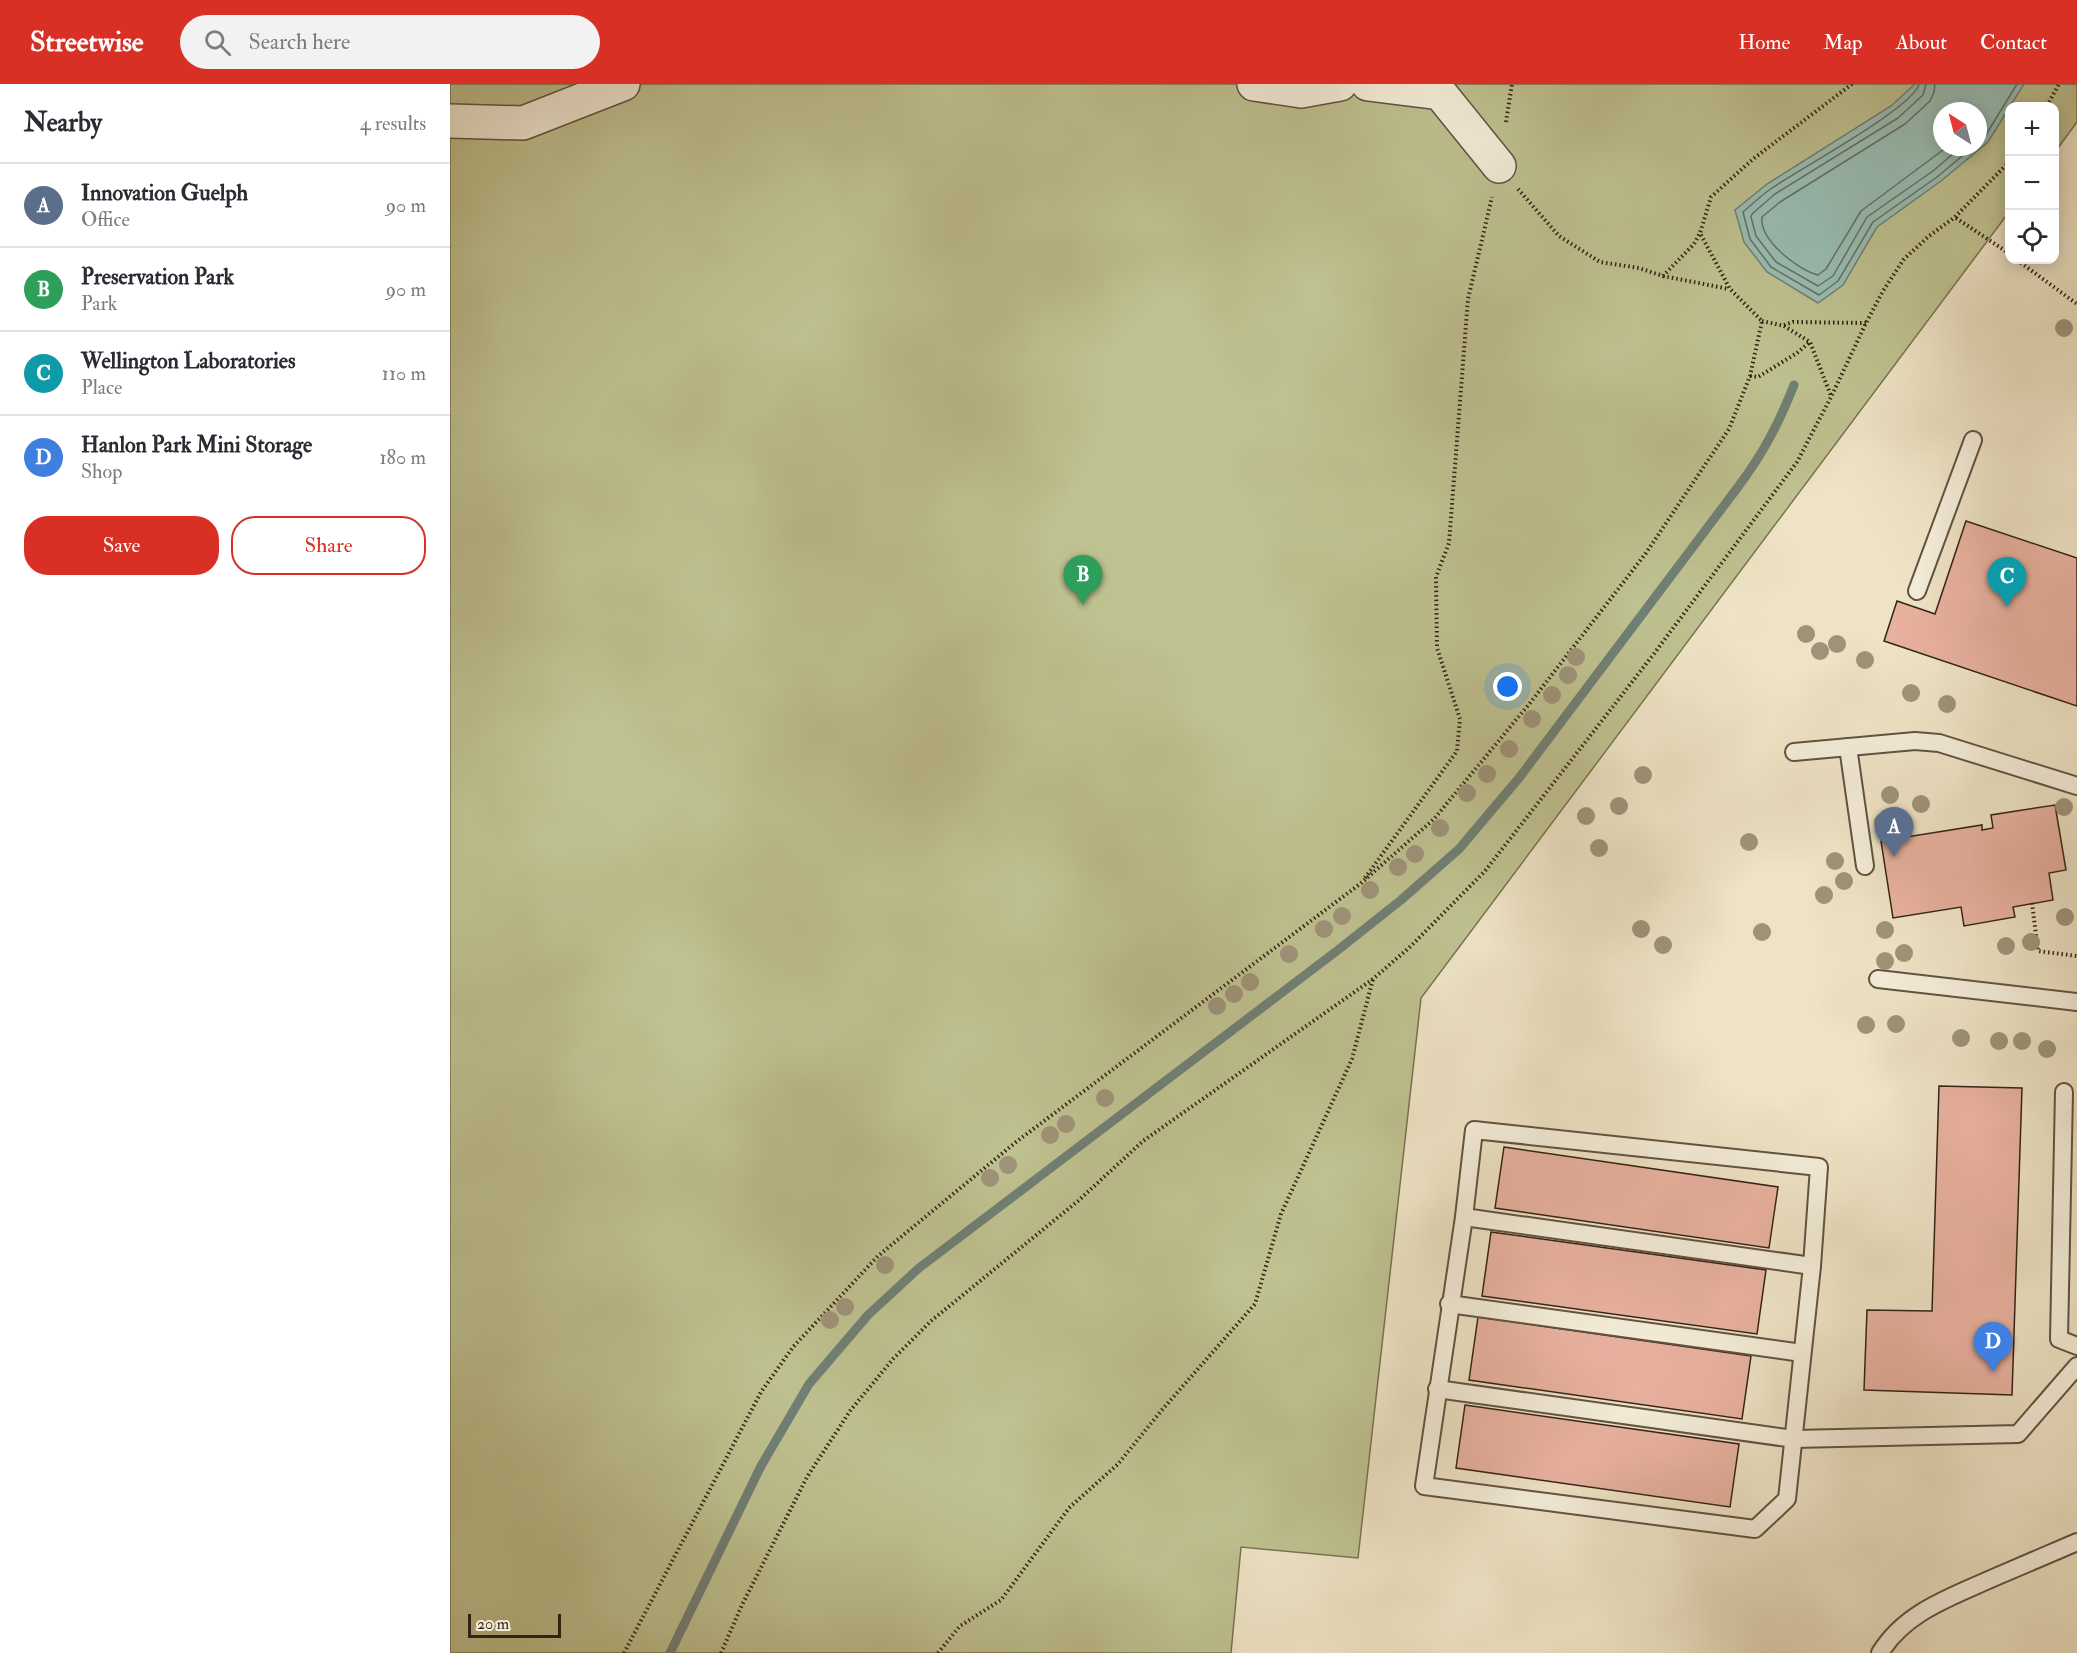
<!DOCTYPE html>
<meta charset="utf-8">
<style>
:root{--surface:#fff;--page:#f2f2f3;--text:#2b2b33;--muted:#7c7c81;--line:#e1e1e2;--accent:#d93025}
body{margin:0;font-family:"IM FELL Double Pica",serif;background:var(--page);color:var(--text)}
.controls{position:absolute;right:18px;top:18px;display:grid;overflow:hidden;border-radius:12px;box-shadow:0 3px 15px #0003}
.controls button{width:54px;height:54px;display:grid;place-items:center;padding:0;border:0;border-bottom:2px solid var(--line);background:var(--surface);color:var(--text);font:30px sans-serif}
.compass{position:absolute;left:1483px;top:18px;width:54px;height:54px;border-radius:50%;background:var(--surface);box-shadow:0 3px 15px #0003;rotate:324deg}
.scale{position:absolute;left:18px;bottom:15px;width:93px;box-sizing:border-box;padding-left:6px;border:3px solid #332216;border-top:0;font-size:16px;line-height:21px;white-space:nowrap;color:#332216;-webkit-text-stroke:4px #f4edd9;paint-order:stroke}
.you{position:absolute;left:1058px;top:603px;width:21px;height:21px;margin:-15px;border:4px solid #fff;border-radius:50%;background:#1a73e8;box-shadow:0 0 0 9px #1a73e833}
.badge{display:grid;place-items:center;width:39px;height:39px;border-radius:50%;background:var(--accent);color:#fff;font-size:20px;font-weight:700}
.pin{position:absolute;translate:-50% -50px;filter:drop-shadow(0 2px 3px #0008)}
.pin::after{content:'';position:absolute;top:32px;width:21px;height:18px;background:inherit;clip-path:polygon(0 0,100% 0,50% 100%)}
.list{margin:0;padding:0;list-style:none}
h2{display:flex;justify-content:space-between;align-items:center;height:78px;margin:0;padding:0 24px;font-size:26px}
h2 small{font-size:20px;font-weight:400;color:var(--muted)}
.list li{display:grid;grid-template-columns:39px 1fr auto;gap:18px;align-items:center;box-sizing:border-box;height:84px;padding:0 24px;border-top:2px solid var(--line)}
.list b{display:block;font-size:22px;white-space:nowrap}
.list p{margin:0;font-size:20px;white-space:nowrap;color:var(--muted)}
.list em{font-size:20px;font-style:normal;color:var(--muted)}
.actions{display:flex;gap:12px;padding:18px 24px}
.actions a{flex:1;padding:14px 0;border:2px solid var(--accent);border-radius:24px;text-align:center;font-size:21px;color:var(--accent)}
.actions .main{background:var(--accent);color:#fff}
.icon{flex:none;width:33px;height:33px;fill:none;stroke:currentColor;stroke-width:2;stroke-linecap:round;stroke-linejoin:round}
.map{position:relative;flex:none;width:1627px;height:1569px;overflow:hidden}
header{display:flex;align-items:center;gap:36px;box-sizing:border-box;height:84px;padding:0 30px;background:var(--accent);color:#fff}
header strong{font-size:28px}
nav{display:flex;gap:33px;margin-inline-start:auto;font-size:21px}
.search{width:420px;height:54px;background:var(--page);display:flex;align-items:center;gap:15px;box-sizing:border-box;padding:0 21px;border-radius:33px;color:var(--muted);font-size:22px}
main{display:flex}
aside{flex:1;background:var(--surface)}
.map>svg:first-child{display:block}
.green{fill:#bfc190;stroke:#797253;stroke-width:1.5;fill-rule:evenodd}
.water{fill:#99beb4;stroke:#708075;stroke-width:1.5;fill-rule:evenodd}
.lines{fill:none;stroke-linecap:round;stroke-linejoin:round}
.shore{stroke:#667065;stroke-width:1.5}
.stream{stroke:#708075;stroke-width:9}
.building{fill:#e8b19f;stroke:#332216;stroke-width:1.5}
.service-casing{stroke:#625242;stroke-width:20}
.minor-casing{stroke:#625242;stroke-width:36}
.path{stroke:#332216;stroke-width:4;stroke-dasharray:1.5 3;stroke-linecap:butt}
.service{stroke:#f4edd9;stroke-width:16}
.minor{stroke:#f4edd9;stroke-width:33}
.tree{fill:#9e9379}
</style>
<header>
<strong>Streetwise</strong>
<div class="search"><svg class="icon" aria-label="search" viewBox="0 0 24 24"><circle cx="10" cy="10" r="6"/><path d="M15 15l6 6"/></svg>Search here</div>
<nav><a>Home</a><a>Map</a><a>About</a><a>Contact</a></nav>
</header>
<main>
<aside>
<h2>Nearby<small>4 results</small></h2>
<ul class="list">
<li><span class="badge" style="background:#5c6f8a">A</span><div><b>Innovation Guelph</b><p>Office</p></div><em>90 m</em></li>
<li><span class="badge" style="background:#2e9e5b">B</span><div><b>Preservation Park</b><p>Park</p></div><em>90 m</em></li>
<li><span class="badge" style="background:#0f9aa8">C</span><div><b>Wellington Laboratories</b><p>Place</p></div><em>110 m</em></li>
<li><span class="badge" style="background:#3f7fe0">D</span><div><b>Hanlon Park Mini Storage</b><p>Shop</p></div><em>180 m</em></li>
</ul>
<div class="actions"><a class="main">Save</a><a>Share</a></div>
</aside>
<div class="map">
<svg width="1627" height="1569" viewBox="0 0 1627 1569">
<rect width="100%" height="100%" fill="#eee3c5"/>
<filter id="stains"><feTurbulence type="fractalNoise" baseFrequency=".00333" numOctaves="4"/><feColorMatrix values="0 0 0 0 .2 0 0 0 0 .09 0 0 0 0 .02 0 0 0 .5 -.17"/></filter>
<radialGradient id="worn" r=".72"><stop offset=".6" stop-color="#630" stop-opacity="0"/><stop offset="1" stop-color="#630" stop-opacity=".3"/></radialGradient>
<path class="green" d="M0 0H1627V38L1605 68 1604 22H1560L1559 128 971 914 908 1474 791 1463 781 1569H0ZM1492 27H1528V63H1492Z"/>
<path class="water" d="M1465 0H1574L1538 58 1491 97 1427 143 1393 201 1368 219 1317 188 1294 158 1285 126 1317 100 1441 22ZM1492 27H1528V63H1492Z"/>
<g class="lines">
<g class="shore">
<path d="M1469 0C1466 22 1346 87 1322 104 1312 111 1302 120 1293 128L1300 155 1321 183 1369 211 1388 197 1423 138 1487 93 1523 63"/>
<polyline points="1476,0 1473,11 1448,34 1325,110 1302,130 1301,133 1306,152 1326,178 1368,202 1383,192 1417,133 1483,87 1511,63"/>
<path d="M1485 0 1484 8 1480 17 1455 40 1330 118 1312 133C1309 156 1348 186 1368 191L1376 185 1411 127 1497 63"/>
<polyline points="1528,59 1534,54 1567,0"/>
</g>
<path class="stream" d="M220 1569 311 1382 359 1300 418 1231 469 1184 888 866 951 816 1009 765 1069 694 1288 403C1314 368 1328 341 1344 301"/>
</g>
<g class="building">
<polygon points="1516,437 1627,474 1627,622 1434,557 1447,517 1485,530"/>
<polygon points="1605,721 1616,786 1599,789 1603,816 1563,823 1565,833 1514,842 1511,823 1443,834 1431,757 1532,741 1532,746 1543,744 1541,731"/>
<polygon points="1489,1002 1572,1004 1562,1311 1414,1306 1417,1226 1482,1227"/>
<polygon points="1054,1063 1328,1103 1319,1164 1045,1124"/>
<polygon points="1041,1148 1316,1186 1307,1250 1032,1212"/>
<polygon points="1028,1233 1301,1272 1292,1335 1019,1296"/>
<polygon points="1015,1321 1289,1360 1280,1423 1006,1384"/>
</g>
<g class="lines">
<g class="service-casing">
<g id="service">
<polyline points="1467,507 1523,356"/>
<polyline points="1398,663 1415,782"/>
<polyline points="1344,668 1465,657 1489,659 1627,702"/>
<polyline points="1428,895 1627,918"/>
<polyline points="1614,1008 1609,1255 1627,1262"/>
<polygon points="1024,1046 1369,1083 1362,1182 1337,1415 1305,1445 974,1402 1014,1133"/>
<polyline points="1014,1133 1362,1182"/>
<polyline points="999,1220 1352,1269"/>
<polyline points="987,1305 1344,1355 1568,1350 1627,1282"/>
<path d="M1430 1569C1455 1528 1501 1513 1543 1494 1571 1482 1599 1470 1627 1458"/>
</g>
</g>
<g class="minor-casing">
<g id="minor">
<polyline points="804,0 851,7 890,0"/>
<polyline points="918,0 990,9 1049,82"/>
<polyline points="0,37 73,39 173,0"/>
</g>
</g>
<g class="path">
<polyline points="1597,22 1609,0"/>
<polyline points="1056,38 1062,0"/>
<polyline points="1068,105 1109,152 1150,178 1189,184 1213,192 1244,160 1250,149"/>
<polyline points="1506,134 1560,170"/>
<polyline points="1567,176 1627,220"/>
<polyline points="1213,192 1279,205"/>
<polyline points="1312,237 1334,242 1360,258 1381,312"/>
<polyline points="1334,241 1343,238 1416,239"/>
<polyline points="1300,292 1308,293 1347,269 1360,258"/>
<polyline points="915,794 1007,667 1010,635 987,564 986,493 999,459 1018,215 1042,113"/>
<polyline points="1582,819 1588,867 1627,872"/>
<polyline points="174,1569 311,1308 343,1263 428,1172 566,1058 910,800 984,735 1080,619 1196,469 1279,345 1300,292 1312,237 1280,205 1250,149 1261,113 1303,75 1402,0"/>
<polyline points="271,1569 292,1521 357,1393 400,1327 443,1275 481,1237 628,1117 693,1057 923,895 961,862 1035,787 1203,571 1347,378 1381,313 1416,239 1433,207 1454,175 1479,152 1505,133 1560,77"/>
<polyline points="488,1569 510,1542 551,1516 619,1424 668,1380 711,1327 805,1220 831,1130 902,975 923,895"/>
</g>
<use href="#service" class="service"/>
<use href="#minor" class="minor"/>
</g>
<g class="tree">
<circle cx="1614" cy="244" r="9"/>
<circle cx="1356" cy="550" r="9"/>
<circle cx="1387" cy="560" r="9"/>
<circle cx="1370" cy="567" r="9"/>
<circle cx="1126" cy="573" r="9"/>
<circle cx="1415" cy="576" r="9"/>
<circle cx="1118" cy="591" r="9"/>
<circle cx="1461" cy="609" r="9"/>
<circle cx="1102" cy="611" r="9"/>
<circle cx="1497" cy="620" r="9"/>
<circle cx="1082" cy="635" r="9"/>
<circle cx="1059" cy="665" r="9"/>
<circle cx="1037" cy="690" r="9"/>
<circle cx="1193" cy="691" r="9"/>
<circle cx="1017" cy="709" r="9"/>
<circle cx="1440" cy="711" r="9"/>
<circle cx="1471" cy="720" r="9"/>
<circle cx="1169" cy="722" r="9"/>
<circle cx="1614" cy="723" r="9"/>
<circle cx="1136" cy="732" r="9"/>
<circle cx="1433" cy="738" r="9"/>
<circle cx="990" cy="744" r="9"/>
<circle cx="1299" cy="758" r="9"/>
<circle cx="1149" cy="764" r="9"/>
<circle cx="965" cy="770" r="9"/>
<circle cx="1385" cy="777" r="9"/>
<circle cx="948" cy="783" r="9"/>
<circle cx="1394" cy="797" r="9"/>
<circle cx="920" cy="806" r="9"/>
<circle cx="1374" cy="811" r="9"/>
<circle cx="892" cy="832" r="9"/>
<circle cx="1615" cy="833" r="9"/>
<circle cx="874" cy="845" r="9"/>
<circle cx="1191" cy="845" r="9"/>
<circle cx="1435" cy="846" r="9"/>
<circle cx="1312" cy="848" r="9"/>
<circle cx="1581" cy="858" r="9"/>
<circle cx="1213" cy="861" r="9"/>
<circle cx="1556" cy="862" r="9"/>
<circle cx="1454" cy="869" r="9"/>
<circle cx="839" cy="870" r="9"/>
<circle cx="1435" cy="877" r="9"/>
<circle cx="800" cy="898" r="9"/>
<circle cx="784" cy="910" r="9"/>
<circle cx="767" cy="922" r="9"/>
<circle cx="1446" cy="940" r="9"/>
<circle cx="1416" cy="941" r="9"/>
<circle cx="1511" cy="954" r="9"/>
<circle cx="1549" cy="957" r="9"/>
<circle cx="1572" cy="957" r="9"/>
<circle cx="1597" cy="965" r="9"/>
<circle cx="655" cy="1014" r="9"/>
<circle cx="616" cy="1040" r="9"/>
<circle cx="600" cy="1051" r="9"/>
<circle cx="558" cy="1081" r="9"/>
<circle cx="540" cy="1094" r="9"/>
<circle cx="435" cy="1181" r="9"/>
<circle cx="395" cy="1223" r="9"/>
<circle cx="380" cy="1236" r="9"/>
</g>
<rect width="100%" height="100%" filter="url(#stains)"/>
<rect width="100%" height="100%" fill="url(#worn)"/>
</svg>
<div class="controls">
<button>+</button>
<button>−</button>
<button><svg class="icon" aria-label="locate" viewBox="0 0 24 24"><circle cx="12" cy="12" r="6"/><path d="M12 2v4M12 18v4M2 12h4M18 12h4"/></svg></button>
</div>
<svg class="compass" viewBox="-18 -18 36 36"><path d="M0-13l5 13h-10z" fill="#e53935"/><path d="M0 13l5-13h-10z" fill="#7c7c81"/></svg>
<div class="scale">20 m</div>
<div class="you"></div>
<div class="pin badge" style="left:1444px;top:773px;background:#5c6f8a">A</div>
<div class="pin badge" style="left:633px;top:521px;background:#2e9e5b">B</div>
<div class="pin badge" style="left:1557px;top:523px;background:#0f9aa8">C</div>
<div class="pin badge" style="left:1543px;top:1288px;background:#3f7fe0">D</div>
</div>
</main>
